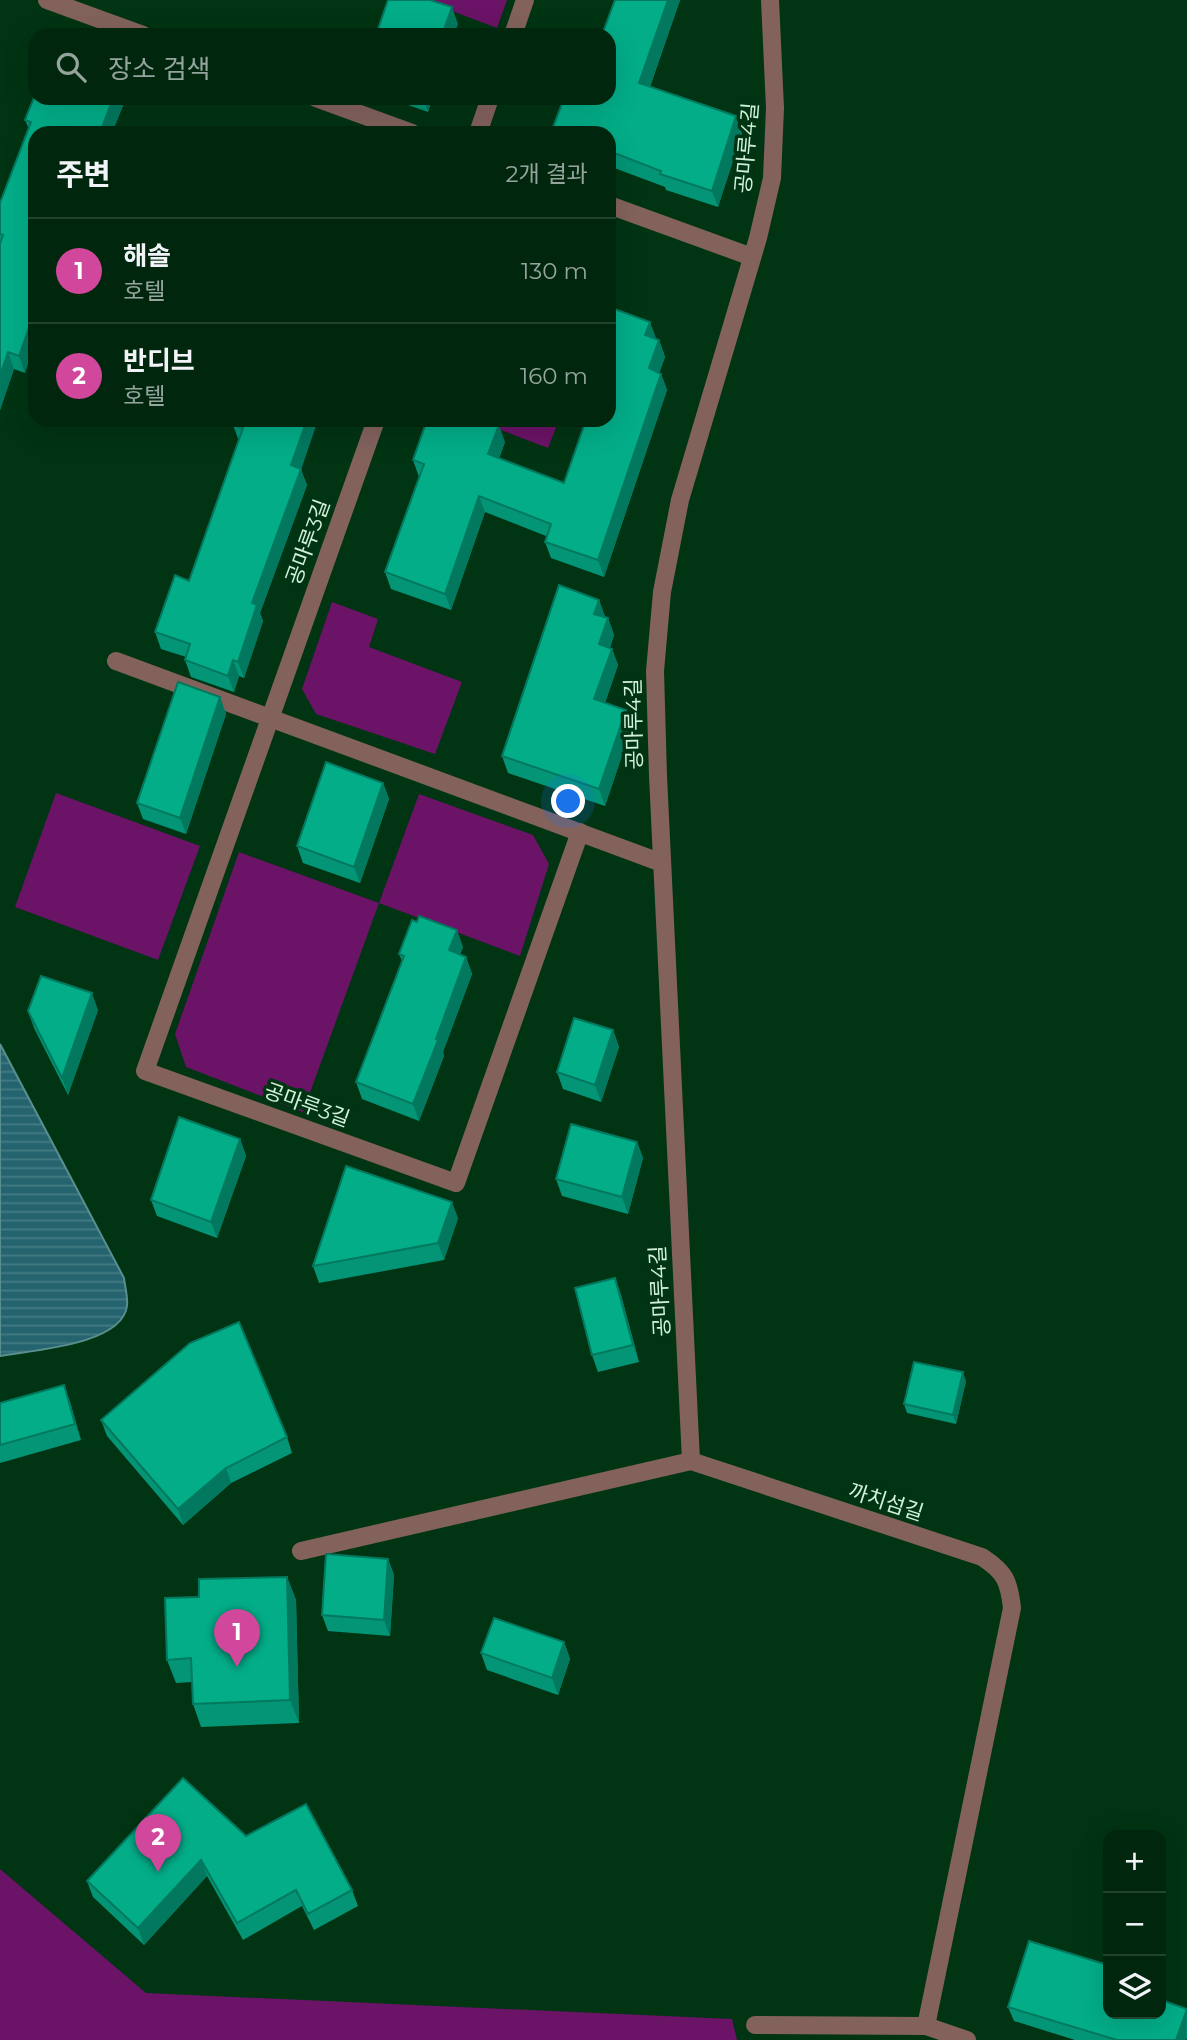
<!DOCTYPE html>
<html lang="ko">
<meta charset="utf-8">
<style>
:root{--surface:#00270e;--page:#0e331c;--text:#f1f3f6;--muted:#95a59e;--line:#22442e;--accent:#1a73e8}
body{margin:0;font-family:Montserrat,"Noto Sans KR",sans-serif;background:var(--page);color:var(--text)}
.controls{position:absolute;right:21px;bottom:21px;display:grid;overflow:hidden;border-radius:14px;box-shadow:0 7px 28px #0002}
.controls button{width:63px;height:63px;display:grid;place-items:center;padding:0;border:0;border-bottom:2px solid var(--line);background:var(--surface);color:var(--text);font:35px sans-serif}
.you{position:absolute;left:569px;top:802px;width:24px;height:24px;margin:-18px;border:5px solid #fff;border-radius:50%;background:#1a73e8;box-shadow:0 0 0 10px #1a73e833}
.badge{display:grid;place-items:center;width:46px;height:46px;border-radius:50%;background:var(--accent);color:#fff;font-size:23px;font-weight:700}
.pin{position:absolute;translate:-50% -58px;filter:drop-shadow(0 2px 4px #0008)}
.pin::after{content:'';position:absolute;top:37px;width:24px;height:21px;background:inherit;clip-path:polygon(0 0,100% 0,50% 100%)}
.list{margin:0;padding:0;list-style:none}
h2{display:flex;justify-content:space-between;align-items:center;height:91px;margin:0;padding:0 28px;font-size:30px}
h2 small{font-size:23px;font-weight:400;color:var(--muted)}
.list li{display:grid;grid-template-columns:46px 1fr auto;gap:21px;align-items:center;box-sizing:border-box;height:105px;padding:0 28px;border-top:2px solid var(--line)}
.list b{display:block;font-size:26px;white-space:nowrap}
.list p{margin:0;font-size:23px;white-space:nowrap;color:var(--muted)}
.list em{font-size:23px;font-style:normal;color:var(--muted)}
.icon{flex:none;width:38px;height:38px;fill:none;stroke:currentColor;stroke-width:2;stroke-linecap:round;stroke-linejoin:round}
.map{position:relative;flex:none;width:1187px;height:2040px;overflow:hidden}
.search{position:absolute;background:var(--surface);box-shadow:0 7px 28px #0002;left:28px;top:28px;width:588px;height:77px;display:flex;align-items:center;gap:18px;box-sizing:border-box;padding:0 24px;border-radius:21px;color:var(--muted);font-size:26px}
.panel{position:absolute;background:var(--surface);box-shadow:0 7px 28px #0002;left:28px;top:126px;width:588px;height:301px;border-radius:21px}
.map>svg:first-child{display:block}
.green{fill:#6b1367}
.water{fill:url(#water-rules);stroke:#598f8e;stroke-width:2}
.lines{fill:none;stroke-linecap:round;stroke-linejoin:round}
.lane{stroke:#83625c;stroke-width:18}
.street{stroke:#83625c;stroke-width:18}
.wall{fill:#039575}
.shaded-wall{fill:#02795f}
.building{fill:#03ad88;stroke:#02795f;stroke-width:2}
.labels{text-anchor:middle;stroke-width:7;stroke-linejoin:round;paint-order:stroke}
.street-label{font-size:21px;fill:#d2f2d8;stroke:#003413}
</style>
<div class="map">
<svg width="1187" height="2040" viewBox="0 0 1187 2040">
<defs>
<pattern id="water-rules" width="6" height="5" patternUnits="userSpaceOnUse" patternTransform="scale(1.75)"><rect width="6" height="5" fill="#25646f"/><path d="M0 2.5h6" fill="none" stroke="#447b83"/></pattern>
</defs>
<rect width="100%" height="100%" fill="#003413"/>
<g class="green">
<polygon points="423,0 507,0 497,28"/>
<polygon points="475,420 559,420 548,448"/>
<polygon points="332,602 378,619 369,647 462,682 435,754 316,714 302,689"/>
<polygon points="56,793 200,846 158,960 15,907"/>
<polygon points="419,794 533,835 549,864 520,956 379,903 303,1112 186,1067 175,1034 239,852 379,903"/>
<polygon points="0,1869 146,1993 732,2019 737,2040 0,2040"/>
</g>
<path class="water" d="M0 1044 124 1278C125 1287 128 1297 127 1306 122 1345 32 1350 0 1356Z"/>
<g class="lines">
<g class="lane">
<polyline points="691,1461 658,776 655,671 662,592 680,500 758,238 772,178 775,108 770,0"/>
<path d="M301 1551 691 1461 982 1557C1005 1572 1009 1581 1012 1608L926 2026"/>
<polyline points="755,2025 926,2026 967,2040"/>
</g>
<g class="street">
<polyline points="47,0 143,35"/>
<polyline points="513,35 525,0"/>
<polyline points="316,98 412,133"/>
<polyline points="478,133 490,98"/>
<polyline points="609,205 752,257"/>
<polyline points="376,420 145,1071 456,1183 580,832"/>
<polyline points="116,661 662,863"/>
</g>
</g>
<g class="wall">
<polygon points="615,0 680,0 650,87 742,133 718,207 666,190 665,187 609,166 609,133 553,133 552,130 609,98"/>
<polygon points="126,98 112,133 35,133 25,373 14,369 0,410 0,203 29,129 25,120"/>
<polygon points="388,98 432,98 428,112"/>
<polygon points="656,338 656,339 659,340 665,357 659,373 661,374 667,390 604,577 551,558 545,542 546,536 485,512 451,610 391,589 385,572 419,477 413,460 505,442 499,459 564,483"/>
<polygon points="235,420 301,470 307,485 260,613 263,621 244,678 239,676 234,692 191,677 185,660 186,657 161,649 155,632 189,581 239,441 233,425"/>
<polygon points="599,600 605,617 608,618 614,635 610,648 612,649 618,665 605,703 632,726 605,806 508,773 502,756"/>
<polygon points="220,697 226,714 186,834 143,819 137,803"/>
<polygon points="383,783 389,799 360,883 303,863 297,846"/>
<polygon points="463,947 460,955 466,957 472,974 443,1052 444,1056 419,1121 362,1099 356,1082 402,961 399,954"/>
<polygon points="98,1010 68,1095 34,1028 28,1011"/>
<polygon points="613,1030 619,1047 601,1102 563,1089 557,1072"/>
<polygon points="240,1139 246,1156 217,1238 157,1216 151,1200"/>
<polygon points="637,1142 643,1158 628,1214 562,1196 556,1179"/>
<polygon points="458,1218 444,1260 319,1283 313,1266"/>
<polygon points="615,1278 621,1295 639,1362 598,1372 592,1355"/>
<polygon points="966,1381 956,1424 907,1413 904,1404"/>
<polygon points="70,1402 81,1440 0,1463 0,1403"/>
<polygon points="101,1420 287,1437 292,1453 231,1483 183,1525 107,1436"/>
<polygon points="388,1559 394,1575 390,1636 328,1631 322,1615"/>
<polygon points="287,1577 296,1600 299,1723 201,1727 193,1704 192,1682 176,1683 167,1660 199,1597"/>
<polygon points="564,1642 570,1659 558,1695 487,1670 481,1653"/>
<polygon points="246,1836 352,1890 358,1906 314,1930 302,1906 243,1940 207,1876 144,1945 93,1897 87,1881"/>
<polygon points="1008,2007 1108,2014 1187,2009 1187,2038 1186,2040 1075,2040 1014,2021"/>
</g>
<g class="shaded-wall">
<polygon points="668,0 680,0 645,100 639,83"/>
<polygon points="452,7 458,24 454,35 442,35"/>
<polygon points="113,98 126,98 112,133 100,133"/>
<polygon points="423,98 432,98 428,112"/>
<polygon points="736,116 742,133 718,207 712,191"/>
<polygon points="35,311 35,344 25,373 19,356"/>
<polygon points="650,322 656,338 651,352 645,335"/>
<polygon points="659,340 665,357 655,385 649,368"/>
<polygon points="8,352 14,369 0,410 0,376"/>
<polygon points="661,374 667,390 604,577 598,560"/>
<polygon points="307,420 318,420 301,470 307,485 260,613 263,621 244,678 238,662 252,603 291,465"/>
<polygon points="499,425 505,442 494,471 488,454"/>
<polygon points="479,496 485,512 451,610 445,594"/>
<polygon points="599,600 605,616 600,630 594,614"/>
<polygon points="608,618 614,635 605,661 599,644"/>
<polygon points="612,649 618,665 600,716 594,699"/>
<polygon points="233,660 239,676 234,692 228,676"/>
<polygon points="220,697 226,714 186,834 180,818"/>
<polygon points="626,710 632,726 605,806 599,789"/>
<polygon points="383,783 389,799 360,883 354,867"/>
<polygon points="457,930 463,947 455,967 449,950"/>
<polygon points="466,957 472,974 443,1052 444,1056 419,1121 413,1104"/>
<polygon points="92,993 98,1010 68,1095 62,1078"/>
<polygon points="613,1030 619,1047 601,1102 595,1085"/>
<polygon points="240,1139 246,1156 217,1238 211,1222"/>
<polygon points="637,1142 643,1158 628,1214 622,1197"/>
<polygon points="452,1202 458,1218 444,1260 438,1243"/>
<polygon points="615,1278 621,1295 639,1362 633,1345"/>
<polygon points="963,1372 966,1381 956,1424 953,1415"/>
<polygon points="64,1385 70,1402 81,1440 75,1424"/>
<polygon points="226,1468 231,1483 183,1525 178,1509"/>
<polygon points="388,1559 394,1575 390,1636 384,1620"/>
<polygon points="287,1577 296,1600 299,1723 290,1700"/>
<polygon points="564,1642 570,1659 558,1695 552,1678"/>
<polygon points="201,1860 207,1876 144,1945 138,1928"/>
<polygon points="1187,2009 1186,2040 1176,2040"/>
</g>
<g class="building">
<polygon points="388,0 430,0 452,7 442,35 376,35"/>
<polygon points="615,0 668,0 639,83 736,116 712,191 660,174 661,171 609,151 609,133 561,133 552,130 564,98 609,98 609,35 602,35"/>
<polygon points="35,95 35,98 113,98 100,133 35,133 35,311 19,356 8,352 0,376 0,244 3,235 0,234 0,203 31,122 25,120"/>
<polygon points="609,307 650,322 645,335 659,340 649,368 661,374 598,560 545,542 551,524 479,496 445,594 385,572 424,464 413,460 427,420 486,420 499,425 488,454 564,483 586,420 609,420"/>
<polygon points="235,420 307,420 291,465 301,469 252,603 257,605 238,662 233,660 228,676 185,660 190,644 155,632 175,575 189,581 243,428 233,425"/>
<polygon points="559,585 599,600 594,614 608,618 599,644 612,649 594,699 626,710 599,789 502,756"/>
<polygon points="178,682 220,697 180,818 137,803"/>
<polygon points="326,762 383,783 354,867 297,846"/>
<polygon points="419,916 457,930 449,950 466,957 436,1039 438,1040 413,1104 356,1082 404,956 399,954 412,920 417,922"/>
<polygon points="41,976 92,993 62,1078 28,1011"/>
<polygon points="574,1018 613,1030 595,1085 557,1072"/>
<polygon points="179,1117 240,1139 211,1222 151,1200"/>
<polygon points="571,1124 637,1142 622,1197 556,1179"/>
<polygon points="346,1166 452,1202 438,1243 313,1266"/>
<polygon points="615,1278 633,1345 592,1355 575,1288"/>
<polygon points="239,1322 287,1437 226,1468 178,1509 101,1420 190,1343"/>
<polygon points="914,1362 963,1372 953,1415 904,1404"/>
<polygon points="64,1385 75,1424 0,1445 0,1403"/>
<polygon points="326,1554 388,1559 384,1620 322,1615"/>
<polygon points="287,1577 290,1700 193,1704 191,1658 167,1660 165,1598 199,1597 199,1579"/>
<polygon points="494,1618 564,1642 552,1678 481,1653"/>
<polygon points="183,1778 246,1836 306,1804 352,1890 308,1914 296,1890 237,1923 201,1860 138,1928 87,1881"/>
<polygon points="1029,1941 1108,1965 1108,2014 1161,2014 1161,2000 1187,2009 1176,2040 1117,2040 1008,2007"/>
</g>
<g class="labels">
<g class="street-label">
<text transform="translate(747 148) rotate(-85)" y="7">공마루4길</text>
<text transform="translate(308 542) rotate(-70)" y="7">공마루3길</text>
<text transform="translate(634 724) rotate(-91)" y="7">공마루4길</text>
<text transform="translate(307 1105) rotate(20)" y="7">공마루3길</text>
<text transform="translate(660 1291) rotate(-93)" y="7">공마루4길</text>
<text transform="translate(886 1502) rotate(18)" y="7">까치섬길</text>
</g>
</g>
</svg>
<div class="controls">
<button>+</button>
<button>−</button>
<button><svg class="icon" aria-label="layers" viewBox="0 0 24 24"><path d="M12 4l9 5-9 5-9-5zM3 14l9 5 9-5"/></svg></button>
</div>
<div class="you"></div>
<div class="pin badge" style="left:237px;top:1667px;background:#d1479c">1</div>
<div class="pin badge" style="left:158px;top:1872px;background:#d1479c">2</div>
<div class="search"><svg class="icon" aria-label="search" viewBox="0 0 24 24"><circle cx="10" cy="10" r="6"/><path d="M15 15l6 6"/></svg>장소 검색</div>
<section class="panel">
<h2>주변<small>2개 결과</small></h2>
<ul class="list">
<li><span class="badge" style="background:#d1479c">1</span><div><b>해솔</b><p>호텔</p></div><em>130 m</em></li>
<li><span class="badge" style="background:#d1479c">2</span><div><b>반디브</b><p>호텔</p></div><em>160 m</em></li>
</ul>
</section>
</div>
